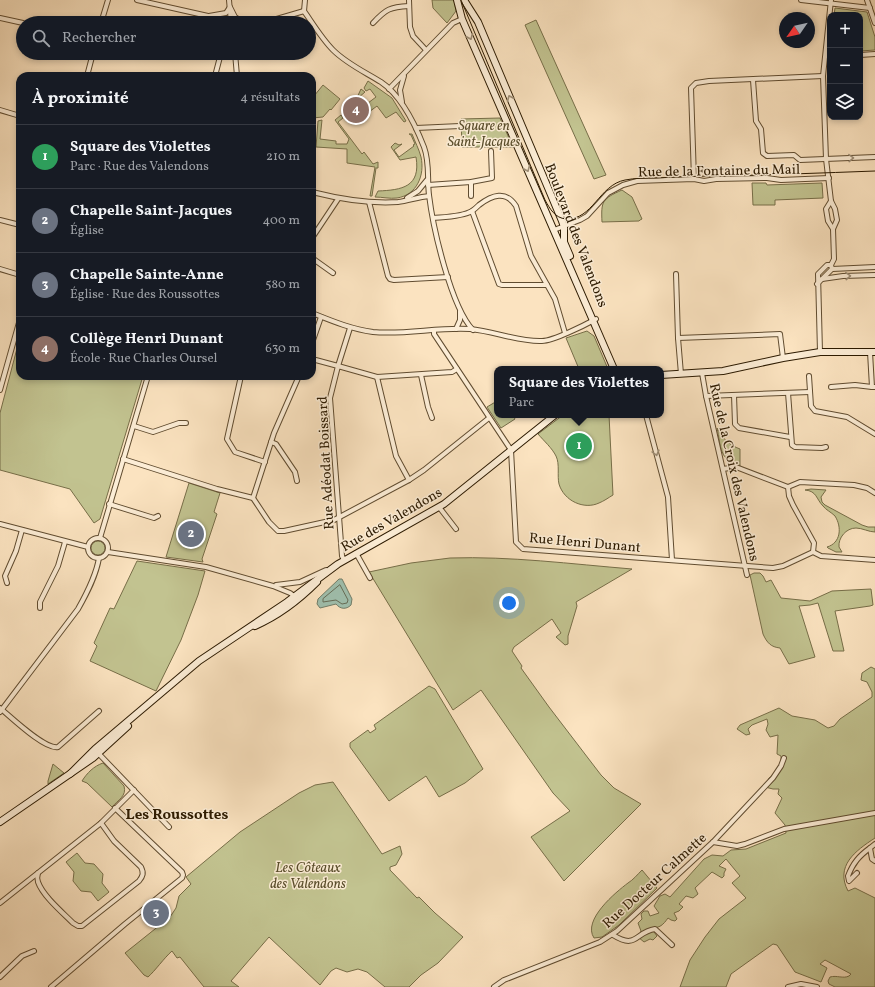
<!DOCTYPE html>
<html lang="fr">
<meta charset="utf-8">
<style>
:root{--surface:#171b24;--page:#20242c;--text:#f1f3f6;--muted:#9ea1a6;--line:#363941;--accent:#c59692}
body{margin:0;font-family:Vollkorn,serif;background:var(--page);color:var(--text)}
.controls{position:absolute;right:12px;top:12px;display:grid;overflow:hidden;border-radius:8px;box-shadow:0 2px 6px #0003}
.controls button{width:36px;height:36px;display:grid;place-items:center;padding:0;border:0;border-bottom:1px solid var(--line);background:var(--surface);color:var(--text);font:20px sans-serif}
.compass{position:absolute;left:779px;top:12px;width:36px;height:36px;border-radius:50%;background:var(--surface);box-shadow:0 2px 6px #0003;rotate:236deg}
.you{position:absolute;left:509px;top:603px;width:14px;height:14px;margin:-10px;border:3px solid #fff;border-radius:50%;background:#1a73e8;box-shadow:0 0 0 6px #1a73e833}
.badge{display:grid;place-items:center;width:26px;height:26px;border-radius:50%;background:var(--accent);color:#fff;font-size:13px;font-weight:700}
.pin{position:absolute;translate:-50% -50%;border:2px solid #fff;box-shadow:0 1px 4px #0006}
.popup{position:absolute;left:494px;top:366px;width:170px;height:52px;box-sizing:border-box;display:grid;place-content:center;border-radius:8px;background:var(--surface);filter:drop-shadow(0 1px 3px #0005);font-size:13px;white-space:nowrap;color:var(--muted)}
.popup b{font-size:15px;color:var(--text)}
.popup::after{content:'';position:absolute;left:50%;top:100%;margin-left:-8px;border:8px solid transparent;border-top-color:var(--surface)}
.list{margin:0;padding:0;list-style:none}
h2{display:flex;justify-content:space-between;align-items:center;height:52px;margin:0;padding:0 16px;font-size:17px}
h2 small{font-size:13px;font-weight:400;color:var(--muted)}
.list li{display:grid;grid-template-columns:26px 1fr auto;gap:12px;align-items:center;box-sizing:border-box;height:64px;padding:0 16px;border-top:1px solid var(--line)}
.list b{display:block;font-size:15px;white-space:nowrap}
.list p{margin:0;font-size:13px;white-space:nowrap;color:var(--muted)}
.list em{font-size:13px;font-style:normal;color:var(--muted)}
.icon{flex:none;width:22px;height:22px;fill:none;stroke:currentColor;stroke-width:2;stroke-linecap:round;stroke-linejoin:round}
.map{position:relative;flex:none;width:875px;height:987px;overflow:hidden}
.search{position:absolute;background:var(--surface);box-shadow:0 2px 6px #0003;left:16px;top:16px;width:300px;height:44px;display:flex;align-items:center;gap:10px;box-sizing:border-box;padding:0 14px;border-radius:22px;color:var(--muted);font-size:15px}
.panel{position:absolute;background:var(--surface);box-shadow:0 2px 6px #0003;left:16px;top:72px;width:300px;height:308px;border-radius:12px}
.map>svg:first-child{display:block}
.green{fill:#c2c390;stroke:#776e48}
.water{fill:#9fbfad;stroke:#717d68}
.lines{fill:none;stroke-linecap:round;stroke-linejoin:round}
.shore{stroke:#666c56;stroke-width:1}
.street-casing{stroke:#604c30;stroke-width:6}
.secondary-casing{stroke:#2c1a00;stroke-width:8}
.street{stroke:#fcedd6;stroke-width:4}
.secondary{stroke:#fcedd6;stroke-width:6}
.tram{stroke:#2c1a00;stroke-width:1}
.oneway{stroke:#9e8e76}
.labels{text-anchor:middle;stroke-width:3;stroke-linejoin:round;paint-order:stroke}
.park-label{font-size:14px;font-style:italic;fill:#594d2b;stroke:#fcedd6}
.street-label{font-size:14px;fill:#2c1a00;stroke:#fcedd6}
.neighbourhood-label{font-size:15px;font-weight:bold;fill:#2c1a00;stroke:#fcedd6}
</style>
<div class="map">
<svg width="875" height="987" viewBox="0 0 875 987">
<rect width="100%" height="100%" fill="#fbe3c0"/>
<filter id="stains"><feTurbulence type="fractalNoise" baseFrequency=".005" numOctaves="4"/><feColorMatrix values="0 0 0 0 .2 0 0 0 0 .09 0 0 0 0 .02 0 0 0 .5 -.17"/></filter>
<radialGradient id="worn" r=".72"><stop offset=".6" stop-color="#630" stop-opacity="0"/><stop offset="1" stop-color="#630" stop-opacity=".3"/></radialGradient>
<g class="green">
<polygon points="432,0 454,0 456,11 447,23 433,8"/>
<polygon points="835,8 867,12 875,37 875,50 860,51 860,15 834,15"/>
<polygon points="536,20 606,175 594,179 525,25"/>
<polygon points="368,81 392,98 406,121 404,122 396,112 386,118 377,106 369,112 354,104 361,89 365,92 358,98 364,106 376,97 370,89 366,91 364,88"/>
<polygon points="323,85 340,99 331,110 330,109 323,117 312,118 314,96"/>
<polygon points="341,115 343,118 338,122 362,154 364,152 373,164 378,162 378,168 376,168 372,196 370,196 375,167 347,163 347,149 316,147 318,121 322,120 320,139 336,141 336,144 347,144 349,139 335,120"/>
<polygon points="500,118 513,147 462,147 461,119"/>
<path d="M409 134H412C415 142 419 149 421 157 425 175 417 195 397 198 390 199 382 197 375 197L378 191C402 190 421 187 416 157L400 160 391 147 395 143 399 145 402 144 394 150 399 157 414 146 413 145 415 144 411 135Z"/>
<polygon points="752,183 766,183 767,185 822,183 823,198 775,200 775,205 753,205"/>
<path d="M622 190 632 197 642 219 640 220 639 221 602 222C601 201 602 199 622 190Z"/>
<polygon points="587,331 594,336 608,369 579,369 566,338"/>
<polygon points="20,337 20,376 143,376 100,519 94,523 70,489 0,470 0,413"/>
<polygon points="497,401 497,415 513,415 515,419 501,428 487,407"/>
<path d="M563 415H609L613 495C608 498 604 501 599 503 584 510 564 501 559 484 557 476 560 464 556 456 552 448 544 441 538 434Z"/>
<path d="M717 428C723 439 729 445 740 449V466C719 460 721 447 717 428Z"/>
<polygon points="189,483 220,493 214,512 217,514 202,559 203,562 166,557"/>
<path d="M811 489 826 490 821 497 822 502 825 505 862 525 868 527H875V532C869 532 862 528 856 528 846 528 838 538 839 547L842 552H836L828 548 827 547C841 543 842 527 835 516 831 512 826 510 823 506 816 499 817 491 805 490Z"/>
<circle cx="98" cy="548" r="7"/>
<path d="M450 558C510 556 571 564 632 569L576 602 577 606 568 636V644L565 645 556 637 561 633 552 619 514 647 512 651 522 666 521 668 549 707 601 775 614 788 641 804 564 881 531 837 570 811 553 793 481 690 453 710 369 572 411 563Z"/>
<polygon points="137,561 205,571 198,595 181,640 156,691 90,661 97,646 94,643 110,608 114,609"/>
<path d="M754 573H760L763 576 766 582 771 580 781 598 810 601 832 591 871 589 873 605 870 606 835 611 844 651H833L818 603 810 605 799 606 815 657 789 664 780 648C771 647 767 643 763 634L750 575Z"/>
<path d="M871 667 875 669V838C855 851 835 866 848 891L855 888 875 898V987H835L829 984 828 981 830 977C837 975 843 979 849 976L851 974 825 960 820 964 827 968 821 982 795 972 777 945 773 944 731 974 726 987H680L690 960 705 937 719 919 746 898 732 883 740 876 726 859 719 866 726 869 724 873V876L722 878 712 872 695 888 698 894 693 898 686 896 679 904 683 907 679 911 674 913 677 919 675 921 671 920 668 918C663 925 660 928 651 928L657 936 653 940 650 939 644 942 638 937 641 931 638 923 642 919 641 914 644 911H648L650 916 659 913 654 906 660 896 665 894 670 897 704 859 712 855 723 856 731 850 746 849 786 833 785 825 775 813 782 798 778 794 779 789H773L765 787 769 778 781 769V756L777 754 778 735 770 737 766 730 768 724 767 719 752 725 748 729 750 734 746 735 737 729 740 725 779 708 792 716 815 720 828 728 834 726 840 719 872 697V692L867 682 861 680 862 673Z"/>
<polygon points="429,686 435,689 483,769 465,783 439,797 426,776 389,801 350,747 350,743 368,730 370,733 376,729 374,725"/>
<path d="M103 763 124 786C127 796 118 800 112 807L87 783 82 781C87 773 94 766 103 763Z"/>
<polygon points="53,764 64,773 48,784 48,781"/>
<path d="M333 782 382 854 400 846 402 854 396 865 390 867V870L417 898 419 897 435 913 463 937 438 963 421 975 409 987H385L367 972 358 969 347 972 336 968 331 971 320 985 269 937 231 981 239 987H204L180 957 177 958 172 951C164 958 155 971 148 977L144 975 125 953 170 917 176 908 179 896 191 884 186 877 240 832 299 793 315 785Z"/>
<polygon points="77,853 85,863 94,864 103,874 102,883 109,892 98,901 91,892 81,891 73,881 74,872 66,862"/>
<path d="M642 870 657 888 619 925 602 937 594 938C582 920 616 892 628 883 633 880 638 874 642 870Z"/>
</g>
<path class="water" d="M339 579H342L352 599 351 605C346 610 340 609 336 604L320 608 317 604 318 599Z"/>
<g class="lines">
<polygon class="shore" points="340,585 348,600 347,603 342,604 336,600 323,602 323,599"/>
<g class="street-casing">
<g id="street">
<polyline points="137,0 208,16 221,23"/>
<polyline points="229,0 231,23"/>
<polyline points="409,0 410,27 413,36 426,50"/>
<polyline points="801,0 870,8"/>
<polyline points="867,0 875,23"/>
<path d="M304 11C313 24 322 39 333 50 347 64 365 72 381 82 402 96 415 124 424 147 430 163 427 179 429 195 433 228 451 307 473 330"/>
<polyline points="304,11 305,0"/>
<polyline points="209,16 226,13 230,7 235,17 244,23"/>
<polyline points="0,18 23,23"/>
<polyline points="101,23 108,0"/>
<polyline points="263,23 304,11"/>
<path d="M373 23C386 9 390 7 409 6"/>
<polyline points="235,53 237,76"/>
<polyline points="860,55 875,54"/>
<polyline points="87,76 93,53"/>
<polyline points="215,76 221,53"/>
<polyline points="753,80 756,121 761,129 763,153 767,156 794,155 800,160 875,157"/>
<polyline points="389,89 453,23 462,19"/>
<polyline points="402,102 400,90 404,76"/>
<polyline points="0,110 20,116"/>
<polyline points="416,128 460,126"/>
<polyline points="694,179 691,88 696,83 709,81 823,76"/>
<polyline points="471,182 471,196"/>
<polyline points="428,185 471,182 492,178 491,151"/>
<path d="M312 192C340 199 370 204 398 202 408 201 418 197 429 196"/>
<polyline points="407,198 418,191 427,180"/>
<polyline points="831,201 826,209 828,221 833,229"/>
<polyline points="369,202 388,276 390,279 394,280 448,277"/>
<polyline points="472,211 499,284 502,285 547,285"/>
<path d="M433 218C444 217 462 217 472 211 475 209 477 207 479 205 492 195 506 190 516 206L531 256 555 299 565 333"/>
<polyline points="0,220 20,225"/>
<polyline points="554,230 580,220 587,216 608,193 623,185 637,181 694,179 704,181 716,179 767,178 781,180 829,178"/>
<polyline points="312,238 338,199"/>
<polyline points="312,258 333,273"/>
<polyline points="0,269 20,275"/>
<polyline points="832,269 875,267"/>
<polyline points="676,274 678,338 681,374"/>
<polyline points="822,279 843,276 875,275"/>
<polyline points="817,284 832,269 831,265 834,259 833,229 837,220 835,209 831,201 826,159 823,76 831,0"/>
<path d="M312 313C332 321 351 329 373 332 405 335 438 327 470 329 494 331 518 342 542 341 553 341 585 325 596 319"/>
<polyline points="456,329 460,320 460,311"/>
<polyline points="434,330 434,334 511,450 516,542 523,549 773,568 783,566 813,552 821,556 875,560"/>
<polyline points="678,338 780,334 783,358"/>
<polyline points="312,343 321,317"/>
<polyline points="820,352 818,274 827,265 831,265"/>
<polyline points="870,352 872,387 875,387"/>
<polyline points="312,359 338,366 350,328"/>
<polyline points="702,373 706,396 747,575"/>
<polyline points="421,375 428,407 432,418"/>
<polyline points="241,376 227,439 235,452 265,462"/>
<polyline points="809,376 811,406 815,411 847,417 875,434"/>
<polyline points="377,377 396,456 409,480"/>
<polyline points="831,387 855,385 872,387"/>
<polyline points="0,390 20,319"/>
<polyline points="788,393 792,445 795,447 822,448 826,447"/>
<polyline points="734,395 735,424 739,428 790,437"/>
<polyline points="706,396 810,392"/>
<polyline points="646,415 668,497 672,560"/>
<polyline points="134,426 153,432 179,423 186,423"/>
<polyline points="271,442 276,444 295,472 297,481"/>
<polyline points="123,459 217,489 253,498 269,522 278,531 284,531 334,520 409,480 424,470 489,418"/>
<polyline points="723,469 736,467 788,487 800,482 854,485 867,488 875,493"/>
<polyline points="788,487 789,496 793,505 814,543 813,552"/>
<polyline points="253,498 274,433 299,376"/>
<polyline points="109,504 154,518 158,516"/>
<polyline points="439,507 456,529"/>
<polyline points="0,524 88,547"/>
<circle cx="98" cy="548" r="10"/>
<polyline points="100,538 148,376"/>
<polyline points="108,552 206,567 273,586 290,593 294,596"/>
<polyline points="356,553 370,578"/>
<polyline points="344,560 342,556 330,398 338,366 377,377 452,372 457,369"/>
<polyline points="7,583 5,576 16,551 22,530"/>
<polyline points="276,585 300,582 326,570"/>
<polyline points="40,608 40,602 58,566 65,542"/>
<path d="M0 708C11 717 45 750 58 747L99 711"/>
<path d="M0 712 78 609C87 593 96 576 99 558"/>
<polyline points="99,754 169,827"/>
<polyline points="713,842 737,846 745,844 784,829 875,813"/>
<polyline points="875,844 870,848 872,859 875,861"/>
<path d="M38 873C37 876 37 879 38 882 43 896 62 912 73 923L78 926H82L139 881C143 876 144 873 141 867L114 841 101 823"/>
<path d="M857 873 849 881 848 876C853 863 859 856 870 848"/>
<polyline points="0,903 101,823 134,790"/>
<path d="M613 935C637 950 635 932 655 929L672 945"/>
<polyline points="0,977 22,956 34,951"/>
<polyline points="51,987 125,924 182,878 183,875 182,872 115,808"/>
<polyline points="494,987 504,980 600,942 617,931 713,842 773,778 781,766 784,758"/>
<polyline points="788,987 801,984 817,987"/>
</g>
</g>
<g class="secondary-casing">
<g id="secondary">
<polyline points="457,0 462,19 614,369"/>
<polyline points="464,0 478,22 562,221 564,227 564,242 570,256"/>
<polyline points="661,375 723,371 783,358 820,352 875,352"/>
<path d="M255 626C278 616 299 600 317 582"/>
<polyline points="70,774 95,749 199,661 287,602 338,564 444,504 555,415"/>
<polyline points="0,822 93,758 128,726"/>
</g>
</g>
<use href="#street" class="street"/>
<use href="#secondary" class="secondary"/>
<path class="tram" d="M461 0 545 200C550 209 555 218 566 219 593 220 599 185 625 180 635 178 646 178 656 178 676 177 696 176 716 176 769 175 822 173 875 171"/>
</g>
<defs><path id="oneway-chevron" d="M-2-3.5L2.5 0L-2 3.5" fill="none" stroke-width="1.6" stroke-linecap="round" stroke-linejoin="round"/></defs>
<g class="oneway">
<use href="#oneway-chevron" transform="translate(470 37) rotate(67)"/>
<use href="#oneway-chevron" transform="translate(510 98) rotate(-113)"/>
<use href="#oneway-chevron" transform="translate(851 158) rotate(-2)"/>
<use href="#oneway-chevron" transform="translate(527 169) rotate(67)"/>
<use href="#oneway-chevron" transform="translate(848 276) rotate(-3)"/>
<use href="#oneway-chevron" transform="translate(656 453) rotate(75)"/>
</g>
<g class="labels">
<g class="park-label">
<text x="484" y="130">Square en<tspan x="484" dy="16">Saint-Jacques</tspan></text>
<text x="308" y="872">Les Côteaux<tspan x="308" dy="16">des Valendons</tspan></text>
</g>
<g class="street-label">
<text transform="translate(719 170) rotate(-1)" y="5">Rue de la Fontaine du Mail</text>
<text transform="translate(577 235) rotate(69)" y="5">Boulevard des Valendons</text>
<text transform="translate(325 463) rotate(-93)" y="5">Rue Adéodat Boissard</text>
<text transform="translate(735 472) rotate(77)" y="5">Rue de la Croix des Valendons</text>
<text transform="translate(391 519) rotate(-30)" y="5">Rue des Valendons</text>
<text transform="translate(585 542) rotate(5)" y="5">Rue Henri Dunant</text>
<text transform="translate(654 880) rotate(-42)" y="5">Rue Docteur Calmette</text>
</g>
<g class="neighbourhood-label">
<text x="177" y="819">Les Roussottes</text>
</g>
</g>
<rect width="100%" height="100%" filter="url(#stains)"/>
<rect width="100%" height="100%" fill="url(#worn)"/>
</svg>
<div class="controls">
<button>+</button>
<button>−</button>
<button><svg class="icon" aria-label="layers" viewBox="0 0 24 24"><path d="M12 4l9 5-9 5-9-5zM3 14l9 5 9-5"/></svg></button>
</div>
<svg class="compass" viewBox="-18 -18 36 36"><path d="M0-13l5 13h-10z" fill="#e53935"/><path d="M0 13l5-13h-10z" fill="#9ea1a6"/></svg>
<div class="you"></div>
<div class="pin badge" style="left:579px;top:446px;background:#2e9e5b">1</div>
<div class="popup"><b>Square des Violettes</b>Parc</div>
<div class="pin badge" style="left:191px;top:534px;background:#6b7280">2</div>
<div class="pin badge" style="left:156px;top:913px;background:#6b7280">3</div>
<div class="pin badge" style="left:356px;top:110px;background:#8d6e63">4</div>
<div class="search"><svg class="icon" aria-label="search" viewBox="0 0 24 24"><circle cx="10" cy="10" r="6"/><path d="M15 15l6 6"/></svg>Rechercher</div>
<section class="panel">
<h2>À proximité<small>4 résultats</small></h2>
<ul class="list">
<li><span class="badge" style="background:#2e9e5b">1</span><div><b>Square des Violettes</b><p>Parc · Rue des Valendons</p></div><em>210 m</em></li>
<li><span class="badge" style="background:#6b7280">2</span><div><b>Chapelle Saint-Jacques</b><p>Église</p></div><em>400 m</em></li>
<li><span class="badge" style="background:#6b7280">3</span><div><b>Chapelle Sainte-Anne</b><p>Église · Rue des Roussottes</p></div><em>580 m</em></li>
<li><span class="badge" style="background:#8d6e63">4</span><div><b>Collège Henri Dunant</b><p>École · Rue Charles Oursel</p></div><em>630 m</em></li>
</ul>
</section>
</div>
